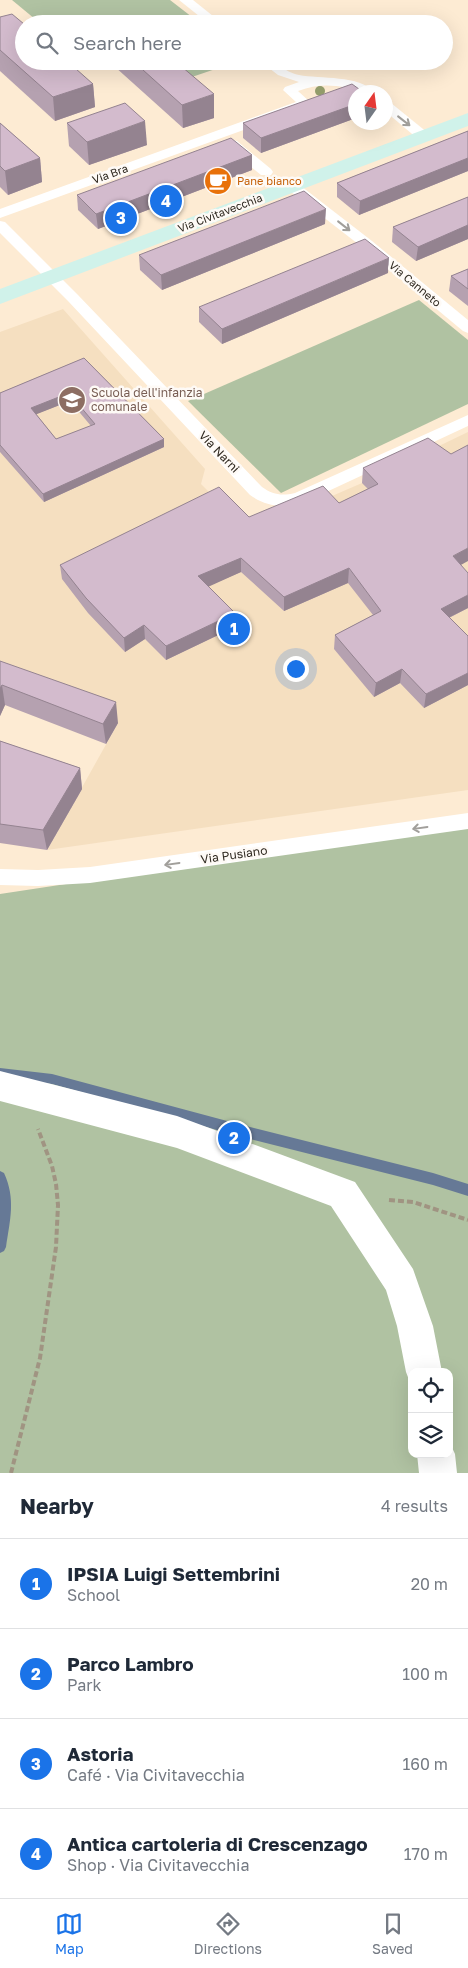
<!DOCTYPE html>
<meta charset="utf-8">
<style>
:root{--surface:#fff;--page:#f2f2f3;--text:#1f2937;--muted:#747a83;--line:#e0e1e3;--accent:#1a73e8}
body{margin:0;font-family:"Golos Text",sans-serif;background:var(--page);color:var(--text)}
.controls{position:absolute;right:15px;bottom:15px;display:grid;overflow:hidden;border-radius:10px;box-shadow:0 5px 20px #0002}
.controls button{width:45px;height:45px;display:grid;place-items:center;padding:0;border:0;border-bottom:1px solid var(--line);background:var(--surface);color:var(--text);font:25px sans-serif}
.compass{position:absolute;left:348px;top:85px;width:45px;height:45px;border-radius:50%;background:var(--surface);box-shadow:0 5px 20px #0002;rotate:14deg}
.you{position:absolute;left:295px;top:668px;width:18px;height:18px;margin:-12px;border:4px solid #fff;border-radius:50%;background:#1a73e8;box-shadow:0 0 0 8px #1a73e833}
.badge{display:grid;place-items:center;width:32px;height:32px;border-radius:50%;background:var(--accent);color:#fff;font-size:16px;font-weight:700}
.pin{position:absolute;translate:-50% -50%;border:2px solid #fff;box-shadow:0 1px 5px #0006}
.list{margin:0;padding:0;list-style:none}
h2{display:flex;justify-content:space-between;align-items:center;height:65px;margin:0;padding:0 20px;font-size:21px}
h2 small{font-size:16px;font-weight:400;color:var(--muted)}
.list li{display:grid;grid-template-columns:32px 1fr auto;gap:15px;align-items:center;box-sizing:border-box;height:90px;padding:0 20px;border-top:1px solid var(--line)}
.list b{display:block;font-size:19px;white-space:nowrap}
.list p{margin:0;font-size:16px;white-space:nowrap;color:var(--muted)}
.list em{font-size:16px;font-style:normal;color:var(--muted)}
.icon{flex:none;width:28px;height:28px;fill:none;stroke:currentColor;stroke-width:2;stroke-linecap:round;stroke-linejoin:round}
.map{position:relative;flex:none;width:468px;height:1473px;overflow:hidden}
.search{position:absolute;background:var(--surface);box-shadow:0 5px 20px #0002;left:15px;right:15px;top:15px;height:55px;display:flex;align-items:center;gap:12px;box-sizing:border-box;padding:0 18px;border-radius:28px;color:var(--muted);font-size:19px}
.sheet{height:425px;background:var(--surface)}
nav{display:flex;justify-content:space-around;align-items:center;box-sizing:border-box;height:70px;border-top:1px solid var(--line);background:var(--surface);font-size:14px;color:var(--muted)}
nav a{display:grid;justify-items:center;gap:2px}
nav .on{color:var(--accent)}
.map>svg:first-child{display:block}
.built{fill:#f5dfc0}
.green{fill:#b0c2a2;fill-rule:evenodd}
.lines{fill:none;stroke-linecap:round;stroke-linejoin:round}
.stream{fill:#667996;fill-rule:evenodd}
.path{stroke:#a09482;stroke-width:4;stroke-dasharray:6 3;stroke-linecap:butt}
.lane{fill:#fff;fill-rule:evenodd}
.street{fill:#fff;fill-rule:evenodd}
.secondary{fill:#d0f2ea;fill-rule:evenodd}
.tree{fill:#939d6b}
.wall{fill:#b5a1b0;fill-rule:evenodd}
.shaded-wall{fill:#948390}
.building{fill:#d3bbcd;stroke:#948390;fill-rule:evenodd}
.oneway{stroke:#a19f9b}
.labels{text-anchor:middle;stroke-width:5;stroke-linejoin:round;paint-order:stroke}
.far-street-label{font-size:11px;fill:#2f2920;stroke:#fefaf6}
.far-food-label{font-size:11px;fill:#c56008;stroke:#fefaf6;text-anchor:start}
.education-label{font-size:12px;fill:#785e54;stroke:#fefaf6;text-anchor:start}
.street-label{font-size:12px;fill:#2f2920;stroke:#fefaf6}
</style>
<div class="map">
<svg width="468" height="1473" viewBox="0 0 468 1473">
<rect width="100%" height="100%" fill="#fdebd3"/>
<polygon class="built" points="63,309 205,469 201,484 249,532 362,483 468,432 468,790 47,850 118,723 0,681 0,332"/>
<g class="green">
<polygon points="12,0 170,0 201,24 41,24"/>
<polygon points="162,61 239,61 186,79"/>
<polygon points="419,300 468,340 468,404 281,493 188,401"/>
<path d="M468 823V1473H0V894ZM412 1372H449V1454H412Z"/>
</g>
<g class="lines">
<g class="stream">
<polygon points="0,1068 52,1074 242,1125 433,1173 468,1184 468,1196 433,1185 242,1137 52,1084 0,1078"/>
<path d="M0 1171 4 1173C16 1199 10 1220 6 1247L4 1251 0 1253Z"/>
</g>
<g class="path">
<polyline points="389,1200 413,1202 468,1220"/>
<polyline points="11,1473 40,1358 56,1247 58,1205 56,1184 52,1166 38,1129"/>
</g>
<g class="lane">
<polygon points="179,0 193,0 223,24 209,24"/>
<path d="M260 61C281 61 281 71 299 75 320 79 360 75 374 92 364 93 357 90 347 88 328 84 316 85 298 91L311 103 310 106 0 218V209L296 102 283 90 285 87 299 82 278 75Z"/>
<polygon points="386,102 391,103 428,133 430,136 428,139 418,139 386,112"/>
<polygon points="232,140 237,141 271,169 273,172 271,175 261,175 227,147 225,144 227,141"/>
<polygon points="292,182 297,183 372,241 468,320 468,333 463,331 362,247 287,189 285,186 287,183"/>
<path d="M0 221 5 222 78 295 262 487C273 495 282 496 295 493L468 415V426L307 501C286 508 268 508 250 495L68 301 0 233Z"/>
<polygon points="468,813 468,829 90,883 38,886 0,885 0,869 38,870 90,867"/>
</g>
<g class="street">
<polygon points="0,1071 177,1116 355,1182 413,1269 433,1326 442,1372 412,1372 411,1385 406,1372 397,1326 386,1290 331,1206 177,1148 0,1101"/>
<polygon points="449,1441 455,1454 457,1473 419,1473 417,1454 449,1454"/>
</g>
<polygon class="secondary" points="468,113 468,126 0,304 0,289"/>
</g>
<circle class="tree" cx="320" cy="91" r="5"/>
<g class="wall">
<polygon points="0,17 93,84 95,107 55,121 0,71"/>
<polygon points="113,61 175,61 214,118 183,128 114,66"/>
<polygon points="356,92 356,118 261,153 243,138 243,123"/>
<polygon points="0,123 40,158 42,182 8,195 0,187"/>
<polygon points="67,123 147,145 89,165 69,146"/>
<polygon points="468,131 468,171 359,215 337,197 337,183"/>
<polygon points="252,155 252,170 98,229 78,210 77,195"/>
<polygon points="468,197 468,239 416,261 392,242 393,227"/>
<polygon points="325,224 162,290 140,270 139,255"/>
<polygon points="468,269 468,306 449,291 451,276"/>
<polygon points="388,273 222,344 199,322 199,307"/>
<path d="M84 358 164 439V447L44 502 0 452V393ZM70 401 91 426 56 439 36 414Z"/>
<polygon points="363,468 461,565 468,608 449,618 468,636 468,685 424,708 400,683 374,697 334,649 335,635 373,615 348,583 284,611 241,572 208,586 235,613 235,627 166,660 145,639 125,652 88,613 62,579 60,565 249,517 339,503 368,489 362,483"/>
<polygon points="0,661 118,723 106,744 5,705 0,716"/>
<polygon points="0,741 80,768 82,789 47,850 0,843"/>
</g>
<g class="shaded-wall">
<polygon points="93,84 95,107 55,121 53,97"/>
<polygon points="214,94 214,118 183,128 182,105"/>
<polygon points="356,104 356,118 261,153 261,138"/>
<polygon points="145,121 147,145 89,165 87,142"/>
<polygon points="252,155 252,170 98,229 96,214"/>
<polygon points="40,158 42,182 8,195 5,171"/>
<polygon points="468,158 468,171 359,215 360,201"/>
<polygon points="326,209 325,224 162,290 161,275"/>
<polygon points="468,225 468,239 416,261 418,247"/>
<polygon points="389,258 388,273 222,344 222,329"/>
<polygon points="69,393 70,401 32,416 31,408"/>
<polygon points="164,439 164,447 44,502 43,494"/>
<polygon points="468,548 468,561 450,571 453,556"/>
<polygon points="241,558 241,572 199,591 198,576"/>
<polygon points="349,568 348,583 284,611 284,597"/>
<polygon points="468,595 468,608 438,623 441,609"/>
<polygon points="235,613 235,627 166,660 166,646"/>
<polygon points="144,625 145,639 125,652 124,638"/>
<polygon points="402,669 400,683 374,697 376,683"/>
<polygon points="468,673 468,685 424,708 426,694"/>
<polygon points="2,685 5,705 0,716 0,688"/>
<polygon points="116,702 118,723 106,744 103,724"/>
<polygon points="80,768 82,789 47,850 43,830"/>
</g>
<g class="building">
<polygon points="12,14 24,24 24,61 67,61 93,84 53,97 0,50 0,17"/>
<polygon points="133,61 175,61 214,94 182,105"/>
<polygon points="352,84 363,92 356,92 356,104 261,138 243,123"/>
<polygon points="125,103 145,121 87,142 67,123"/>
<polygon points="0,123 40,158 5,171 0,166"/>
<polygon points="468,131 468,158 360,201 337,183"/>
<polygon points="231,138 252,155 96,214 77,195"/>
<polygon points="304,191 326,209 161,275 139,255"/>
<polygon points="468,197 468,225 418,247 393,227"/>
<polygon points="365,239 389,258 222,329 199,307"/>
<polygon points="468,269 468,289 451,276"/>
<path d="M84 358 164 439 43 494 0 445V393ZM69 393 95 424 56 439 31 408Z"/>
<polygon points="428,438 451,454 468,445 468,548 453,556 468,573 468,595 441,609 468,636 468,673 426,694 402,669 376,683 335,635 381,611 349,568 284,597 241,558 198,576 235,613 166,646 144,625 124,638 86,598 60,565 219,487 249,517 323,486 339,503 378,484 363,468"/>
<polygon points="0,661 116,702 103,724 2,685 0,688"/>
<polygon points="0,741 80,768 43,830 0,824"/>
</g>
<defs><path id="oneway-shaft" d="M-6 0H5M1.5-3L5.5 0L1.5 3" fill="none" stroke-width="1.6" stroke-linecap="round" stroke-linejoin="round" transform="scale(1.25)"/></defs>
<g class="oneway">
<use href="#oneway-shaft" transform="translate(404 121) rotate(38)"/>
<use href="#oneway-shaft" transform="translate(344 226) rotate(38)"/>
<use href="#oneway-shaft" transform="translate(420 828) rotate(172)"/>
<use href="#oneway-shaft" transform="translate(172 864) rotate(172)"/>
</g>
<defs>
<g id="cafe-disc" transform="scale(1.4375)"><circle r="9.5" fill="#e8710a" stroke="#fefaf6"/><path d="M-5.5-4.5H6V0H3Q3 3.5 0 3.5H-2.5Q-5.5 3.5-5.5 0ZM3-3.2v2h1.7v-2ZM-6 4.5H4V6H-6Z" fill="#fff"/></g>
<g id="school-disc" transform="scale(1.4375)"><circle r="9.5" fill="#8d6e63" stroke="#fefaf6"/><path d="M0-5L7-2L0 1L-7-2ZM-4 1L0 2.5L4 1V4Q0 6-4 4Z" fill="#fff"/></g>
</defs>
<g fill-rule="evenodd">
<use href="#cafe-disc" x="218" y="181"/>
<use href="#school-disc" x="72" y="400"/>
</g>
<g class="labels">
<g class="far-street-label">
<text transform="translate(110 174) rotate(-20)" y="4">Via Bra</text>
<text transform="translate(220 213) rotate(-21)" y="4">Via Civitavecchia</text>
<text transform="translate(415 284) rotate(40)" y="4">Via Canneto</text>
</g>
<g class="far-food-label">
<text x="237" y="185">Pane bianco</text>
</g>
<g class="education-label">
<text x="91" y="397">Scuola dell'infanzia<tspan x="91" dy="14">comunale</tspan></text>
</g>
<g class="street-label">
<text transform="translate(219 452) rotate(46)" y="4">Via Narni</text>
<text transform="translate(234 855) rotate(-8)" y="4">Via Pusiano</text>
</g>
</g>
</svg>
<div class="controls">
<button><svg class="icon" aria-label="locate" viewBox="0 0 24 24"><circle cx="12" cy="12" r="6"/><path d="M12 2v4M12 18v4M2 12h4M18 12h4"/></svg></button>
<button><svg class="icon" aria-label="layers" viewBox="0 0 24 24"><path d="M12 4l9 5-9 5-9-5zM3 14l9 5 9-5"/></svg></button>
</div>
<svg class="compass" viewBox="-18 -18 36 36"><path d="M0-13l5 13h-10z" fill="#e53935"/><path d="M0 13l5-13h-10z" fill="#747a83"/></svg>
<div class="you"></div>
<div class="pin badge" style="left:234px;top:629px">1</div>
<div class="pin badge" style="left:234px;top:1138px">2</div>
<div class="pin badge" style="left:121px;top:218px">3</div>
<div class="pin badge" style="left:166px;top:201px">4</div>
<div class="search"><svg class="icon" aria-label="search" viewBox="0 0 24 24"><circle cx="10" cy="10" r="6"/><path d="M15 15l6 6"/></svg>Search here</div>
</div>
<section class="sheet">
<h2>Nearby<small>4 results</small></h2>
<ul class="list">
<li><span class="badge">1</span><div><b>IPSIA Luigi Settembrini</b><p>School</p></div><em>20 m</em></li>
<li><span class="badge">2</span><div><b>Parco Lambro</b><p>Park</p></div><em>100 m</em></li>
<li><span class="badge">3</span><div><b>Astoria</b><p>Café · Via Civitavecchia</p></div><em>160 m</em></li>
<li><span class="badge">4</span><div><b>Antica cartoleria di Crescenzago</b><p>Shop · Via Civitavecchia</p></div><em>170 m</em></li>
</ul>
</section>
<nav>
<a class="on"><svg class="icon" aria-label="map" viewBox="0 0 24 24"><path d="M3 6l6-2 6 2 6-2v14l-6 2-6-2-6 2zM9 4v14M15 6v14"/></svg>Map</a>
<a><svg class="icon" aria-label="directions" viewBox="0 0 24 24"><path d="M12 3l9 9-9 9-9-9zM9 14v-3h6M13 9l2 2-2 2"/></svg>Directions</a>
<a><svg class="icon" aria-label="saved" viewBox="0 0 24 24"><path d="M7 4h10v16l-5-4-5 4z"/></svg>Saved</a>
</nav>
